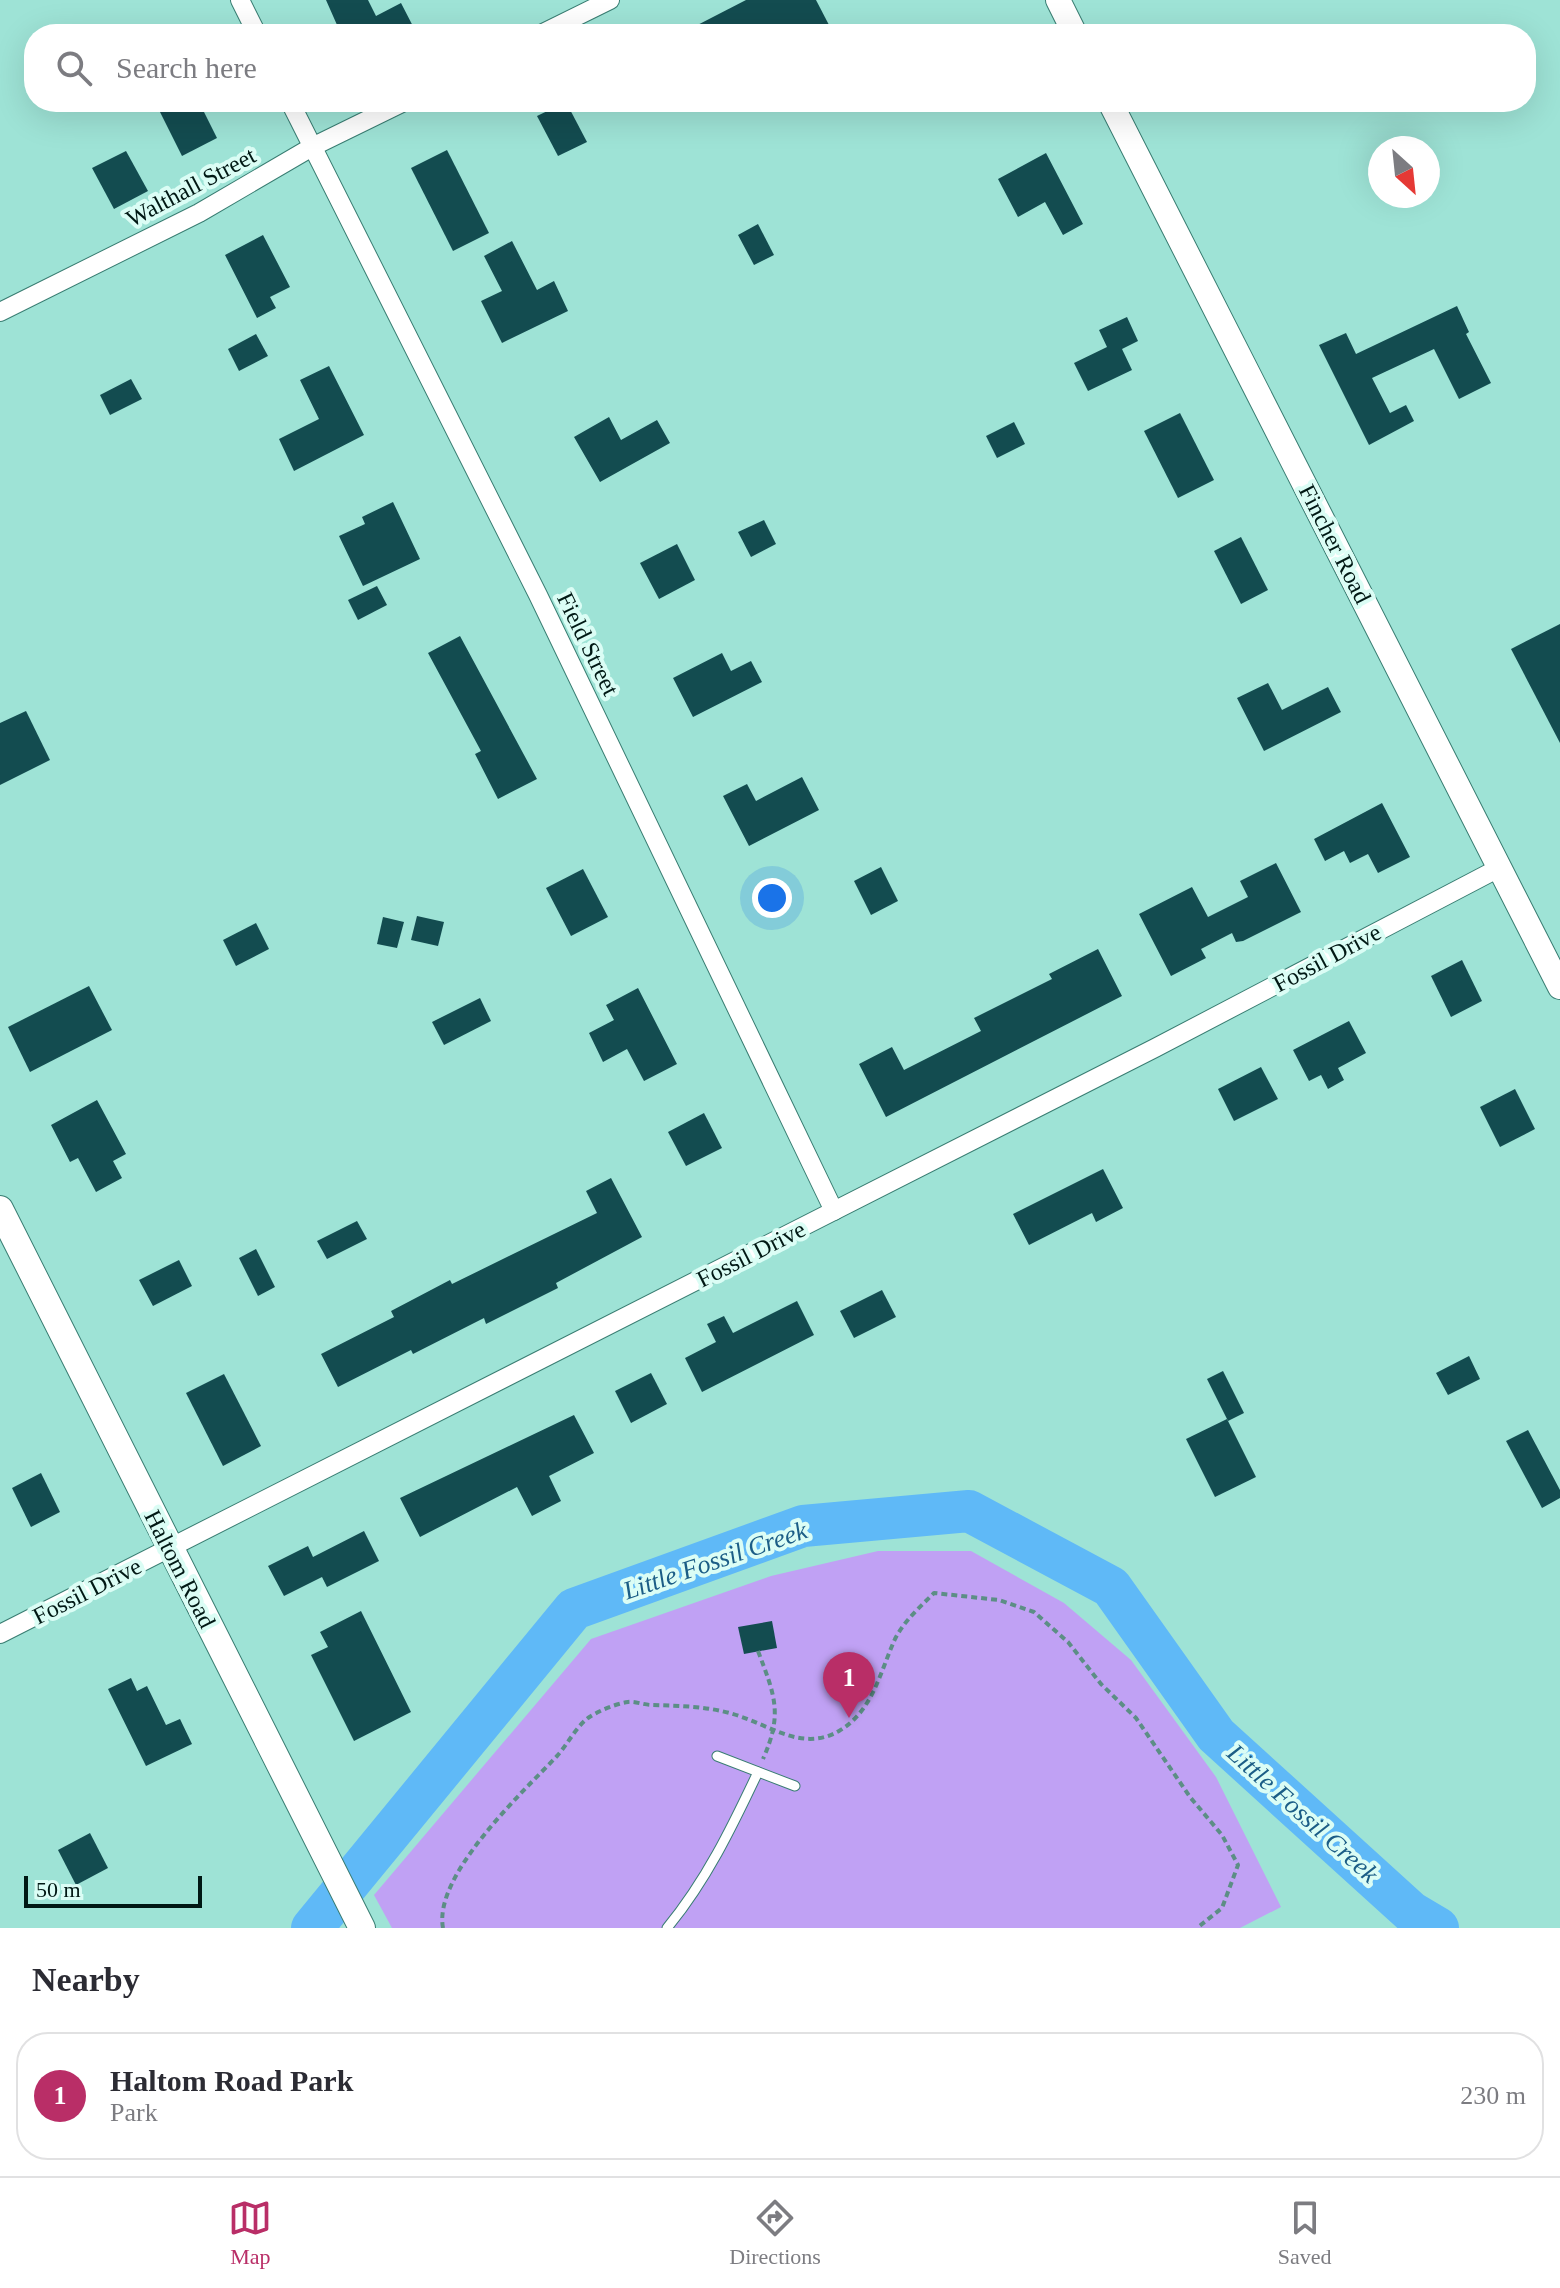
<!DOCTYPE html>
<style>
:root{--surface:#fff;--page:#f2f2f3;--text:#2b2b33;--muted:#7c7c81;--line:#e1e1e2;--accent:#b92e67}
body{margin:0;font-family:Georgia,serif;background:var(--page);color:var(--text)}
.compass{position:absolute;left:1368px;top:136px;width:72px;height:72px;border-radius:50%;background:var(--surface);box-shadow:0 8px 32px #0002;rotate:153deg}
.scale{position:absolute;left:24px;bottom:20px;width:178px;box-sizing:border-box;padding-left:8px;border:4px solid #001814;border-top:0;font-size:22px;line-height:28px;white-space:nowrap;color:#001814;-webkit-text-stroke:6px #dbfdf5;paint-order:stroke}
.you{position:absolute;left:772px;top:898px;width:28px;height:28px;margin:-20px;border:6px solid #fff;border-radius:50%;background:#1a73e8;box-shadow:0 0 0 12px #1a73e833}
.badge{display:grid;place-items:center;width:52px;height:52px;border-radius:50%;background:var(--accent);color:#fff;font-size:26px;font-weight:700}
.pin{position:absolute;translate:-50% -66px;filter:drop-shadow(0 2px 4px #0008)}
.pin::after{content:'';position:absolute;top:42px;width:28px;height:24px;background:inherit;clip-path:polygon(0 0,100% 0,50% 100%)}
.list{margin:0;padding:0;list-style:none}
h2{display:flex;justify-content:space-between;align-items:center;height:104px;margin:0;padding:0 32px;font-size:34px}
h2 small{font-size:26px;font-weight:400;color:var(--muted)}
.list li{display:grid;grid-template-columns:52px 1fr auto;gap:24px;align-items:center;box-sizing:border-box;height:128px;margin:0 16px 16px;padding:0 16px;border:2px solid var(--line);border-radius:32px}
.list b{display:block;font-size:30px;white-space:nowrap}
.list p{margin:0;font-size:26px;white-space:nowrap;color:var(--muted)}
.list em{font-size:26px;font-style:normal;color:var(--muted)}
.icon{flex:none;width:44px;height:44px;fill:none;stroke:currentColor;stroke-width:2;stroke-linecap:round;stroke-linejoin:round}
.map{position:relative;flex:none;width:1560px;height:1928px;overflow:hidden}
.search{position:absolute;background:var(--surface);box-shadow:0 8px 32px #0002;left:24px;right:24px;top:24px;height:88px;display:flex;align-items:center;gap:20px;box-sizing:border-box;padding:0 28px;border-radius:32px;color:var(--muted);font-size:30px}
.sheet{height:248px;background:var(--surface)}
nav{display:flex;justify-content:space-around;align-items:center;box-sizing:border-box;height:112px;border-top:2px solid var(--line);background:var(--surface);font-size:22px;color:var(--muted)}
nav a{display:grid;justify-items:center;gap:4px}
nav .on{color:var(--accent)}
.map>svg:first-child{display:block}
.green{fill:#c0a1f4}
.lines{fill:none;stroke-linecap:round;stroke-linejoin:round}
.river{stroke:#5fb9f7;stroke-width:42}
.building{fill:#134c50}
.service-casing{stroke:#397d72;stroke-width:11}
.minor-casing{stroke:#397d72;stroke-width:20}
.tertiary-casing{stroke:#397d72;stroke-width:26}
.secondary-casing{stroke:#397d72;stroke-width:28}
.path{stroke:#5c8e85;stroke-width:4;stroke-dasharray:6 4;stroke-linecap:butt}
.service{stroke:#fff;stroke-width:9}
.minor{stroke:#fff;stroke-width:18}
.tertiary{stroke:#fff;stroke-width:24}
.secondary{stroke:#fff;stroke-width:26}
.labels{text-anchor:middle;stroke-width:8;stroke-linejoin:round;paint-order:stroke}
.street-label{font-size:24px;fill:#001814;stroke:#dbfdf5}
.water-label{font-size:26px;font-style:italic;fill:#1b5d86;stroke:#dbfdf5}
</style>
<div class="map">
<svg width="1560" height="1928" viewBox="0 0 1560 1928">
<rect width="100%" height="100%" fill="#9ee3d6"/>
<polygon class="green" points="878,1551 971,1551 1064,1603 1131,1660 1216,1777 1281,1907 1240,1928 392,1928 374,1895 591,1639 771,1576"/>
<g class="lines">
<polyline class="river" points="312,1928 574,1609 803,1526 969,1511 1111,1587 1216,1735 1411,1912 1438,1928"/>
</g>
<g class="building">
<polygon points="326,0 368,0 376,16 401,3 417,34 341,34"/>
<polygon points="746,0 816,0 829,25 810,34 680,34"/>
<polygon points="155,102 199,102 217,138 182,156"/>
<polygon points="566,102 587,142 558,156 537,116"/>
<polygon points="447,150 489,233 453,251 411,168"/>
<polygon points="126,151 148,191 114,209 92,168"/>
<polygon points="1046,153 1083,224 1063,235 1045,202 1018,217 998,179"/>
<polygon points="758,224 774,255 754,265 738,235"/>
<polygon points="263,235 290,287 270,297 276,308 257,318 225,255"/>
<polygon points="512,241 537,290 554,281 568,311 502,343 481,301 502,291 484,256"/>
<polygon points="1457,306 1469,332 1466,334 1491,383 1459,399 1434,349 1372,378 1390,413 1406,405 1414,421 1369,445 1319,345 1346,333 1356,354"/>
<polygon points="1127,317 1138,341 1122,349 1132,370 1088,391 1074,363 1107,347 1099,330"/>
<polygon points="256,334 268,356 239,371 228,349"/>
<polygon points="329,366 364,435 294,471 279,439 319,419 300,380"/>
<polygon points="131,379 142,399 110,415 100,395"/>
<polygon points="1180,413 1214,480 1178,498 1144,431"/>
<polygon points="609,417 621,440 657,420 670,443 600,482 574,437"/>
<polygon points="1014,422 1025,444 997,458 986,436"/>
<polygon points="393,502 420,559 363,586 339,536 365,524 362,517"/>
<polygon points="764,520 776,544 751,557 738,532"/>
<polygon points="1241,537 1268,590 1241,604 1214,551"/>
<polygon points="677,544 695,580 659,599 640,563"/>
<polygon points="377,586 387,605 358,620 348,600"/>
<polygon points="1560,624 1560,743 1511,649"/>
<polygon points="460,636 537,779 498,799 475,754 481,751 428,653"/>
<polygon points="722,653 731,671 751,661 762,682 693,717 673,678"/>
<polygon points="1268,683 1282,710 1328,687 1341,712 1264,751 1237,698"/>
<polygon points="26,711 50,760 0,785 0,723"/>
<polygon points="802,777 819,810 749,846 723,796 747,784 756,801"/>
<polygon points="1382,803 1410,857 1378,873 1368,854 1350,863 1344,851 1325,861 1314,839"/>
<polygon points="1276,863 1301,912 1243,941 1236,942 1232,933 1201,949 1206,958 1171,976 1139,914 1192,887 1208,917 1248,897 1240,881"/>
<polygon points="881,867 898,901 871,915 854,881"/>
<polygon points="583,869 608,917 571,936 546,888"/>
<polygon points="417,916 444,922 438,946 411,940"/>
<polygon points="383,917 404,922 397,948 377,944"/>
<polygon points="256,923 269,949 236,966 223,940"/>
<polygon points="1098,949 1122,996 886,1117 859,1064 892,1047 904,1070 981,1031 974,1018 1052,979 1049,974"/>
<polygon points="1462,960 1482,1001 1451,1017 1431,976"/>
<polygon points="89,986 112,1030 30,1072 8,1027"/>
<polygon points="638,988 677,1064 644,1081 627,1049 603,1062 589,1033 614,1020 606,1005"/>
<polygon points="480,998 491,1021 444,1045 432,1022"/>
<polygon points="1349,1021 1366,1053 1338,1068 1344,1080 1328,1089 1321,1075 1309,1081 1293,1050"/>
<polygon points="1261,1067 1278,1099 1234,1121 1218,1089"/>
<polygon points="1515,1089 1535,1129 1500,1147 1480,1107"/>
<polygon points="97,1100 126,1154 113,1161 122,1178 96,1192 78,1158 70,1162 51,1125"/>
<polygon points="704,1113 722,1148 686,1166 668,1132"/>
<polygon points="1103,1169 1123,1208 1096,1222 1092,1213 1029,1245 1013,1214"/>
<polygon points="611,1178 642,1237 556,1283 558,1288 486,1324 484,1318 413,1354 411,1350 338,1387 321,1354 394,1317 391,1311 450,1280 452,1284 597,1213 586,1191"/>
<polygon points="357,1221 367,1239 327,1259 317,1241"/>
<polygon points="256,1249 275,1287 258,1296 239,1258"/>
<polygon points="179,1260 192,1286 153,1306 139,1280"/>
<polygon points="882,1290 896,1317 854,1338 840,1311"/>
<polygon points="797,1301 814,1335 702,1392 685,1358 716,1342 707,1324 724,1316 733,1333"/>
<polygon points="1469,1356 1480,1379 1448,1395 1436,1373"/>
<polygon points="1223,1371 1244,1413 1228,1421 1207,1379"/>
<polygon points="651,1373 667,1404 631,1423 615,1391"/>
<polygon points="224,1374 261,1446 223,1466 186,1393"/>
<polygon points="574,1415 594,1453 549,1476 561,1501 532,1516 517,1487 420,1537 400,1498"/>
<polygon points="1227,1419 1256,1477 1215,1497 1186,1439"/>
<polygon points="1528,1430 1560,1490 1560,1498 1542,1508 1506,1441"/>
<polygon points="41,1473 60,1512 31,1527 12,1488"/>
<polygon points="364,1531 379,1561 327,1587 322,1577 284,1596 268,1566 308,1546 313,1557"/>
<polygon points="361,1611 411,1712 354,1741 311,1655 328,1647 320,1632"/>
<polygon points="772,1621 777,1648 744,1654 738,1627"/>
<polygon points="131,1678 137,1691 147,1686 166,1725 180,1719 192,1744 146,1766 108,1689"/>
<polygon points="90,1833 108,1868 76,1885 58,1850"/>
</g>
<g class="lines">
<g class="service-casing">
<g id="service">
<polyline points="717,1756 795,1786"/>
<path d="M667 1928C706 1881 732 1827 758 1772"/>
</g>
</g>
<g class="minor-casing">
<g id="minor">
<polyline points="240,0 257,34"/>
<polyline points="541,34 610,0"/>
<polyline points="290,102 538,595 834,1211"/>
<polyline points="0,312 199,213 312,147 404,102"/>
<polyline points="0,1634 1155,1048 1499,868"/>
</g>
</g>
<g class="tertiary-casing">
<g id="tertiary">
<polyline points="1058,0 1075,34"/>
<polyline points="1110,102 1560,987"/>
</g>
</g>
<g class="secondary-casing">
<polyline id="secondary" points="0,1209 362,1928"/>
</g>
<g class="path">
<path d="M758 1651C775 1696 783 1714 763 1759"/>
<path d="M443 1928C433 1875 523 1792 557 1756 568 1744 575 1728 588 1718 598 1711 615 1704 628 1702 635 1701 644 1705 652 1705 682 1706 712 1706 742 1717 774 1728 804 1751 839 1731 873 1711 880 1672 895 1639 904 1621 920 1607 934 1593L999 1600 1034 1612 1068 1642 1101 1684 1136 1718 1190 1797 1222 1835 1238 1865 1222 1908 1197 1928"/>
</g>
<use href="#service" class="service"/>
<use href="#minor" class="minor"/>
<use href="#tertiary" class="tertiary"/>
<use href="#secondary" class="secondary"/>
</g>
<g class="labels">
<g class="street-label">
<text transform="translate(191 187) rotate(-28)" y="8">Walthall Street</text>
<text transform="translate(1335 544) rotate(63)" y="8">Fincher Road</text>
<text transform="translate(588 644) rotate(64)" y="8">Field Street</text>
<text transform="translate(1327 958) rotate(-28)" y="8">Fossil Drive</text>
<text transform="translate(751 1254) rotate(-27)" y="8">Fossil Drive</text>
<text transform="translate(180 1569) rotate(63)" y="8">Haltom Road</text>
<text transform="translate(87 1591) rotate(-27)" y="8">Fossil Drive</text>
</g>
<g class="water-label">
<text transform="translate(715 1560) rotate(-19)" y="9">Little Fossil Creek</text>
<text transform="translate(1303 1813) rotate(42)" y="9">Little Fossil Creek</text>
</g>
</g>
</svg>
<svg class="compass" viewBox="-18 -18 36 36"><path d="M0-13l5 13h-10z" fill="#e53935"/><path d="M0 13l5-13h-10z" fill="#7c7c81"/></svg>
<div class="scale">50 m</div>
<div class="you"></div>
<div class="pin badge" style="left:849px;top:1718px">1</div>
<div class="search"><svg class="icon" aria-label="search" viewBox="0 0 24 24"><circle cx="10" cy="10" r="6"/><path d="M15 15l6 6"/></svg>Search here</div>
</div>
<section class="sheet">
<h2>Nearby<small></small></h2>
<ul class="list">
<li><span class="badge">1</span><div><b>Haltom Road Park</b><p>Park</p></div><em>230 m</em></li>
</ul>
</section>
<nav>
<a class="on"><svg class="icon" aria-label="map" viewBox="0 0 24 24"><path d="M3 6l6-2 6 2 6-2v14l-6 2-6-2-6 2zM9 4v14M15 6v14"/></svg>Map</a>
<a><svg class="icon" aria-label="directions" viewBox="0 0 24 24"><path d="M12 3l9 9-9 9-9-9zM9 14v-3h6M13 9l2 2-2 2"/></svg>Directions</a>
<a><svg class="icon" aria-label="saved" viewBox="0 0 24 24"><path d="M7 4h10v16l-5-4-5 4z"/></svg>Saved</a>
</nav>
